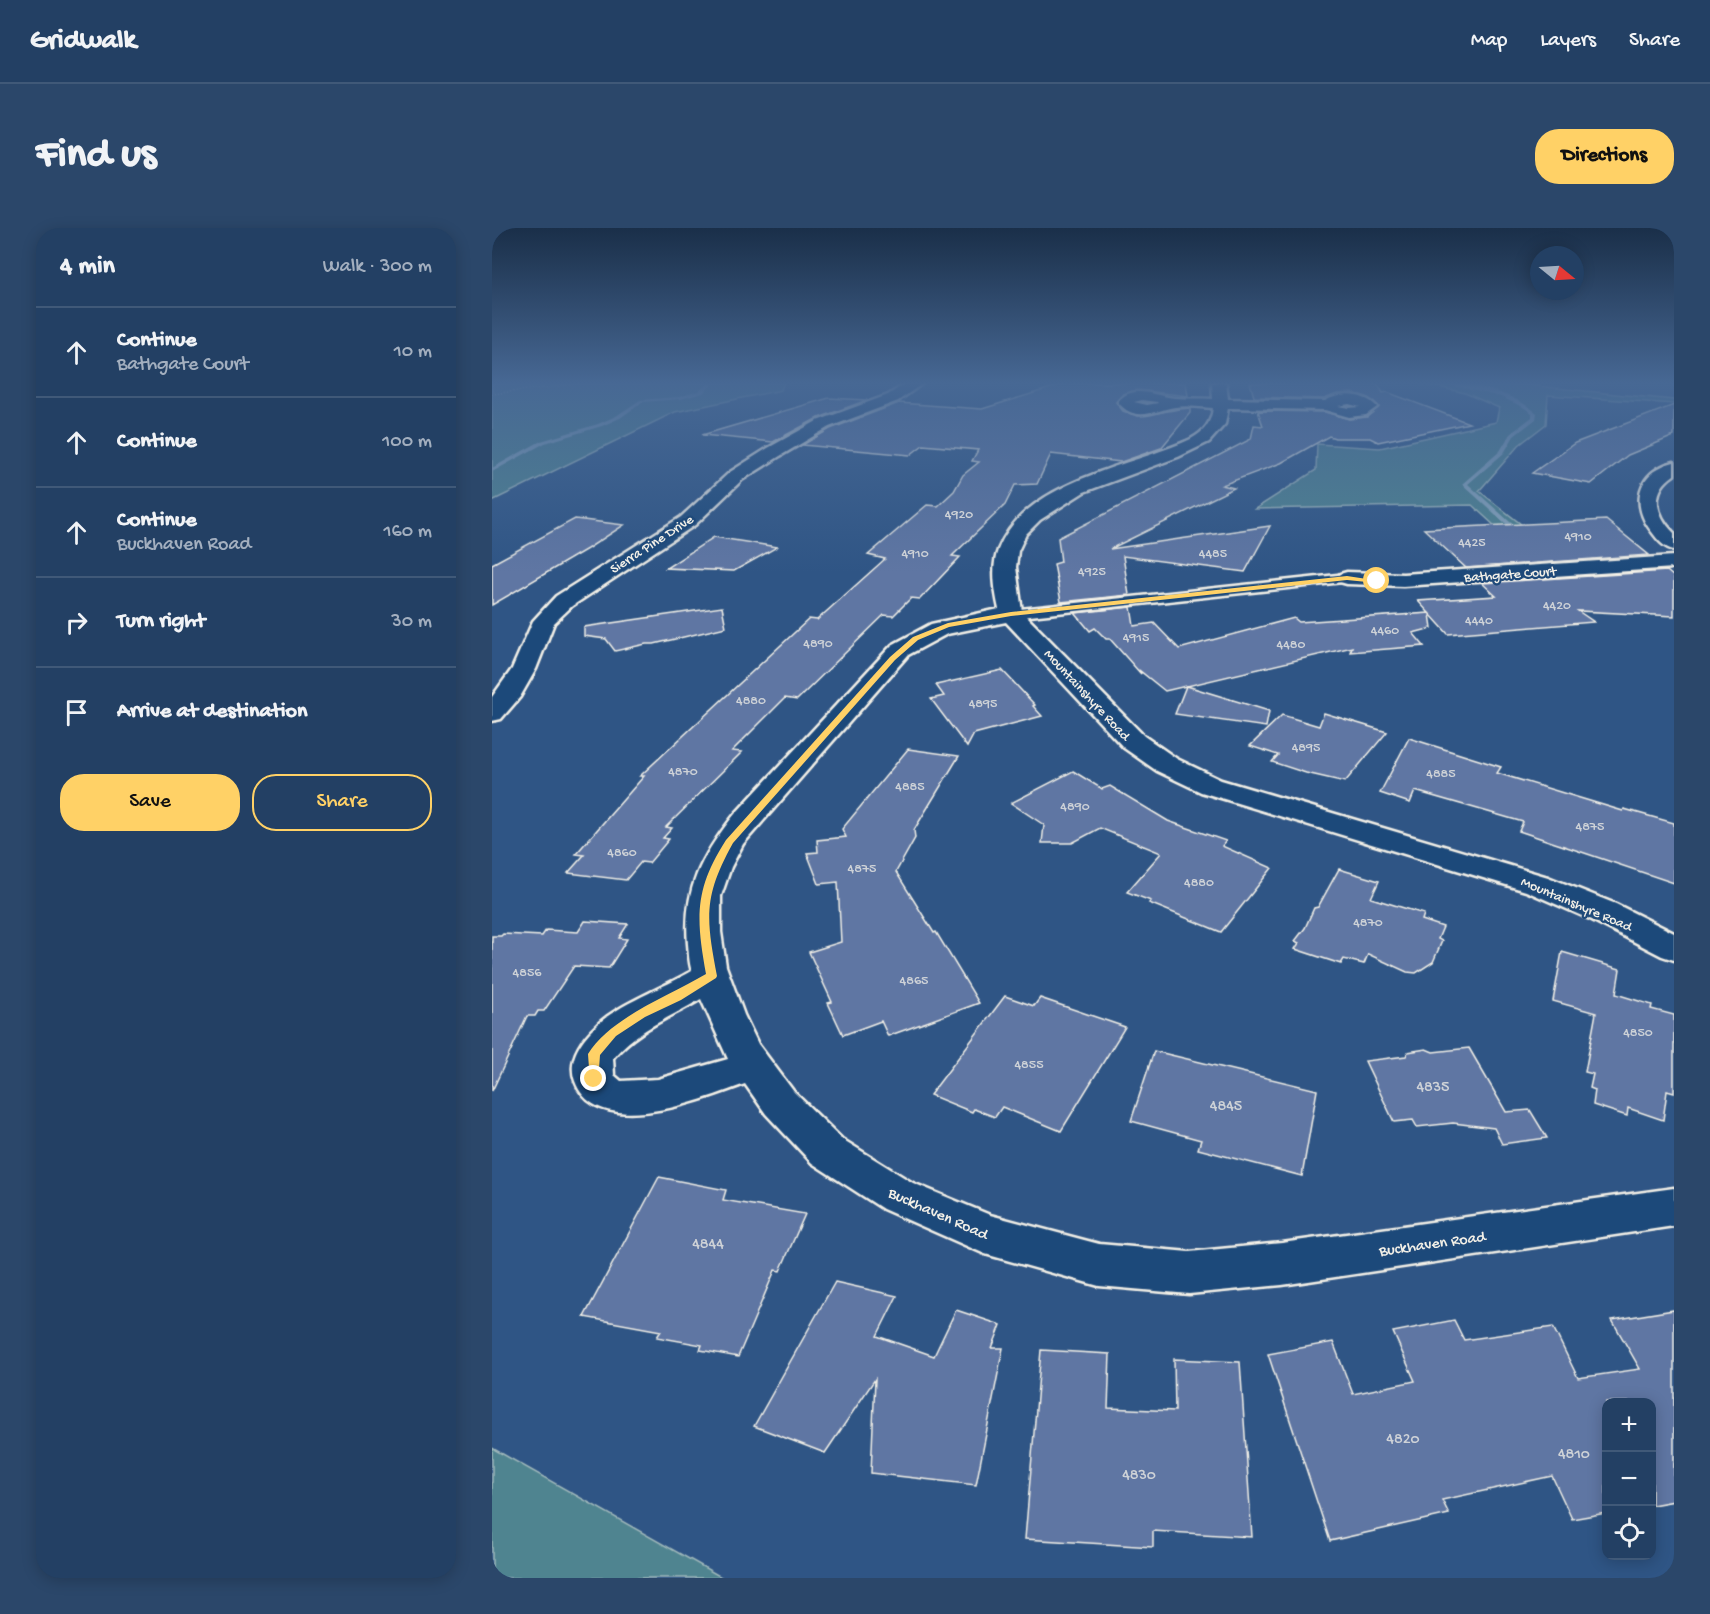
<!DOCTYPE html>
<meta charset="utf-8">
<style>
:root{--surface:#234064;--page:#2b476a;--text:#f1f3f6;--muted:#a3afbf;--line:#405978;--accent:#ffd166}
body{margin:0;font-family:"Gochi Hand",sans-serif;background:var(--page);color:var(--text)}
.controls{position:absolute;right:18px;bottom:18px;display:grid;overflow:hidden;border-radius:12px;box-shadow:0 3px 15px #0003}
.controls button{width:54px;height:54px;display:grid;place-items:center;padding:0;border:0;border-bottom:2px solid var(--line);background:var(--surface);color:var(--text);font:30px sans-serif}
.compass{position:absolute;left:1038px;top:18px;width:54px;height:54px;border-radius:50%;background:var(--surface);box-shadow:0 3px 15px #0003;rotate:108deg}
.stop{position:absolute;width:18px;height:18px;margin:-14px;border:4px solid #ffd166;border-radius:50%;background:#fff}
.stop.end{background:#ffd166;border-color:#fff;box-shadow:0 2px 6px #0008}
.list{margin:0;padding:0;list-style:none}
h2{display:flex;justify-content:space-between;align-items:center;height:78px;margin:0;padding:0 24px;font-size:26px}
h2 small{font-size:20px;font-weight:400;color:var(--muted)}
.list li{display:grid;grid-template-columns:39px 1fr auto;gap:18px;align-items:center;box-sizing:border-box;height:90px;padding:0 24px;border-top:2px solid var(--line)}
.list b{display:block;font-size:22px;white-space:nowrap}
.list p{margin:0;font-size:20px;white-space:nowrap;color:var(--muted)}
.list em{font-size:20px;font-style:normal;color:var(--muted)}
.actions{display:flex;gap:12px;padding:18px 24px}
.actions a{flex:1;padding:14px 0;border:2px solid var(--accent);border-radius:24px;text-align:center;font-size:21px;color:var(--accent)}
.actions .main{background:var(--accent);color:#111}
.icon{flex:none;width:33px;height:33px;fill:none;stroke:currentColor;stroke-width:2;stroke-linecap:round;stroke-linejoin:round}
.map{position:relative;flex:none;width:1182px;height:1350px;overflow:hidden;border-radius:24px}
header{display:flex;align-items:center;gap:36px;box-sizing:border-box;height:84px;padding:0 30px;background:var(--surface);border-bottom:2px solid var(--line)}
header strong{font-size:28px}
nav{display:flex;gap:33px;margin-inline-start:auto;font-size:21px}
.intro{display:flex;align-items:center;justify-content:space-between;box-sizing:border-box;height:144px;padding:0 36px}
h1{margin:0;font-size:42px}
.button{padding:15px 27px;border-radius:24px;background:var(--accent);color:#111;font-size:21px;font-weight:700}
main{display:flex;gap:36px;padding:0 36px}
aside{flex:1;background:var(--surface);border-radius:24px;box-shadow:0 3px 15px #0003}
.map>svg:first-child{display:block}
.green{fill:#508490;stroke:#a2babc;stroke-width:1.5}
.lines{fill:none;stroke-linecap:round;stroke-linejoin:round}
.stream{fill:#8ca9bf;fill-rule:evenodd}
.building{fill:#5e76a3;stroke:#f4f1e8;stroke-width:1.5}
.lane-casing{stroke:#f4f1e8;stroke-width:5}
.street-casing{stroke:#f4f1e8;stroke-width:5}
.path{stroke:#f4f1e8;stroke-width:1.5;stroke-dasharray:1 2;stroke-linecap:butt}
.lane{fill:#1f4a7a;fill-rule:evenodd}
.street{fill:#1f4a7a;fill-rule:evenodd}
.route{fill:#ffd166}
.labels{text-anchor:middle;stroke-width:4.5;stroke-linejoin:round;paint-order:stroke}
.number-label{font-size:14px;fill:#ced2d7}
.far-street-label{font-size:14px;fill:#f4f1e8;stroke:#1f4a7a}
.near-number-label{font-size:16px;fill:#ced2d7}
.street-label{font-size:16px;fill:#f4f1e8;stroke:#1f4a7a}
</style>
<header>
<strong>Gridwalk</strong>
<nav><a>Map</a><a>Layers</a><a>Share</a></nav>
</header>
<div class="intro"><h1>Find us</h1><a class="button">Directions</a></div>
<main>
<aside>
<h2>4 min<small>Walk · 300 m</small></h2>
<ul class="list">
<li><svg class="icon" aria-label="ahead" viewBox="0 0 24 24"><path d="M12 20V5M6 11l6-6 6 6"/></svg><div><b>Continue</b><p>Bathgate Court</p></div><em>10 m</em></li>
<li><svg class="icon" aria-label="ahead" viewBox="0 0 24 24"><path d="M12 20V5M6 11l6-6 6 6"/></svg><div><b>Continue</b></div><em>100 m</em></li>
<li><svg class="icon" aria-label="ahead" viewBox="0 0 24 24"><path d="M12 20V5M6 11l6-6 6 6"/></svg><div><b>Continue</b><p>Buckhaven Road</p></div><em>160 m</em></li>
<li><svg class="icon" aria-label="right" viewBox="0 0 24 24"><path d="M7 20v-9h11M14 6l5 5-5 5"/></svg><div><b>Turn right</b></div><em>30 m</em></li>
<li><svg class="icon" aria-label="arrive" viewBox="0 0 24 24"><path d="M6 21V4h12l-3 4 3 4H6"/></svg><div><b>Arrive at destination</b></div></li>
</ul>
<div class="actions"><a class="main">Save</a><a>Share</a></div>
</aside>
<div class="map">
<svg width="1182" height="1350" viewBox="0 0 1182 1350">
<rect width="100%" height="100%" fill="#2f5585"/>
<filter id="ink" filterUnits="userSpaceOnUse"><feTurbulence type="fractalNoise" baseFrequency=".0167" numOctaves="2"/><feDisplacementMap in="SourceGraphic" scale="12" xChannelSelector="R" yChannelSelector="G"/><feConvolveMatrix kernelMatrix="1 2 1 2 8 2 1 2 1" color-interpolation-filters="sRGB"/></filter>
<g filter="url(#ink)">
<g class="green">
<polygon points="0,155 292,155 289,162 183,184 0,273"/>
<polygon points="928,155 1015,155 1182,172 1182,176 1056,167 1054,196 1027,217 987,263 1076,333 1042,334 980,277 763,281 824,242 825,216 888,220 1004,194 1007,180 973,165"/>
<polygon points="0,1220 231,1350 0,1350"/>
</g>
<g class="lines">
<g class="stream">
<polygon points="217,155 222,155 211,165 189,171 151,174 128,190 110,198 53,215 0,244 0,240 49,213 106,196 124,188 148,172 187,169 207,163"/>
<path d="M949 155C981 155 1020 164 1045 185L1044 191 1022 208 1012 225 976 256 1028 303V305H1024L970 256 1008 223 1018 206 1040 189V185L1031 179 1009 169Z"/>
</g>
</g>
<g class="building">
<polygon points="575,155 694,155 696,168 645,162 631,166 624,174 631,183 646,188 688,181 698,180 698,185 669,220 629,234 559,226 545,256 523,257 513,277 460,328 468,329 428,371 419,370 401,388 392,387 305,472 293,470 240,523 250,524 174,599 180,600 171,610 177,611 157,635 149,634 134,652 76,645 92,627 84,626 152,548 148,548 317,391 325,392 393,331 376,327 435,277 446,278 462,263 471,247 487,234 480,233 486,222 431,217 418,227 310,217 338,201 407,175 490,181"/>
<polygon points="758,155 885,155 891,165 895,164 977,195 886,214 878,210 843,210 837,208 789,235 730,257 742,260 618,321 778,298 753,344 631,328 637,367 569,374 562,336 569,334 566,310 759,211 762,197 771,198 766,183 833,184 857,191 875,189 887,179 875,169 860,165 845,166 833,171 762,169"/>
<polygon points="337,170 375,172 324,191 281,214 210,207"/>
<polygon points="1182,177 1182,208 1136,227 1099,256 1040,245 1083,215"/>
<polygon points="83,291 132,297 95,321 0,377 0,336"/>
<polygon points="1114,292 1157,327 974,340 932,301"/>
<polygon points="222,309 285,319 242,343 174,340"/>
<polygon points="1175,343 1182,349 1182,388 1086,383 1102,394 956,406 938,386 940,400 921,405 932,418 858,424 860,419 695,458 777,483 774,499 683,486 694,458 673,463 648,443 649,446 618,411 614,411 603,400 598,403 583,385 639,379 642,398 662,395 687,421 802,390 807,394 937,385 926,373 1004,368 990,355"/>
<polygon points="230,379 234,399 162,416 154,416 123,423 114,411 92,408 92,399"/>
<polygon points="510,442 543,477 541,478 550,488 482,506 475,519 439,471 452,468 444,457"/>
<polygon points="832,485 895,504 853,554 814,545 780,534 786,527 758,518 790,487 827,498"/>
<polygon points="917,510 1009,539 1005,545 1131,583 1132,581 1182,595 1182,655 1027,603 1031,594 923,563 918,575 888,565"/>
<polygon points="416,521 467,528 422,602 423,610 404,644 442,705 444,704 487,775 396,808 389,793 351,807 336,775 340,774 317,724 349,714 346,654 327,656 315,625 326,624 325,612 354,609 350,601"/>
<polygon points="581,543 610,561 618,558 676,593 734,613 730,618 780,640 729,704 657,675 659,673 635,664 669,625 608,600 580,615 550,615 552,597 519,575"/>
<polygon points="847,641 887,653 879,670 932,686 930,692 951,699 946,711 950,713 941,734 924,745 915,744 876,726 872,736 852,731 849,736 803,721 807,715 803,713 813,700 822,680 826,679"/>
<polygon points="93,693 136,696 127,710 135,711 117,740 82,738 52,783 46,783 43,788 35,788 0,863 0,708 9,708 11,706 50,708 54,702 86,704"/>
<polygon points="1070,724 1128,741 1124,766 1160,777 1159,781 1182,787 1182,865 1175,863 1171,892 1136,880 1135,888 1101,877 1103,862 1098,860 1101,846 1093,844 1104,785 1061,773"/>
<polygon points="513,768 542,778 548,770 633,799 569,903 510,879 503,889 482,881 480,884 438,867"/>
<polygon points="977,820 1014,884 1038,882 1055,910 1010,916 1002,900 961,895 925,899 921,892 902,894 873,833 914,828 916,824 934,821 941,824"/>
<polygon points="662,823 825,862 810,948 706,921 709,912 639,893"/>
<polygon points="167,949 234,962 231,972 313,986 288,1043 283,1042 246,1129 208,1122 210,1117 165,1109 169,1103 92,1089"/>
<polygon points="343,1054 405,1068 385,1108 442,1128 464,1082 509,1097 500,1120 511,1120 484,1257 379,1245 383,1151 333,1225 262,1198"/>
<polygon points="1182,1082 1182,1273 1160,1277 1160,1174 1114,1174 1114,1285 1080,1291 1060,1248 950,1272 957,1286 838,1313 776,1126 841,1114 861,1166 923,1153 901,1104 962,1092 972,1112 1061,1099 1086,1150 1148,1141 1120,1092"/>
<polygon points="549,1122 618,1126 616,1180 683,1183 682,1131 748,1134 760,1309 661,1303 661,1319 533,1311"/>
</g>
<g class="lines">
<g class="lane-casing">
<polygon id="lane" points="855,346 862,350 860,353 519,390 512,386 519,382"/>
</g>
<g class="street-casing">
<g id="street">
<polygon points="414,155 431,155 406,173 337,199 288,228 250,252 203,297 80,378 62,395 44,441 28,469 9,491 0,493 0,469 20,441 41,393 64,368 189,289 238,244 276,220 325,193 396,167"/>
<path d="M720 155H734L736 171 833 173C848 164 873 165 885 179L874 187 857 189 833 182 736 180 733 196 717 214 686 229 592 264 548 292 534 306 526 323 524 339 530 384 652 508 685 531 729 552 1056 649 1124 676 1182 705V732L1170 728 1100 692 1034 663 709 564 665 543 632 520 514 394 455 406 416 427 251 616 239 639 229 668V704L234 738 252 787 266 816 302 864 350 911 421 955 498 987 607 1016 697 1024 790 1015 1182 960V998L790 1057 697 1066 607 1058 493 1026 391 981 320 935 274 886 253 856C212 871 105 914 83 853 75 831 90 811 105 797 125 777 173 759 200 743 197 735 197 725 196 716 191 661 210 627 243 586L400 417 439 396 507 381C503 363 499 340 506 322 533 252 639 239 699 211 713 203 719 195 721 180 709 179 694 177 683 179 664 182 643 196 626 174 640 155 665 169 683 170 696 171 709 170 721 171ZM650 172 665 174 666 175 655 177 642 174ZM857 176 868 179 857 180 846 178ZM209 771 236 831 166 851 129 853 122 847 121 830C145 801 178 790 209 771Z"/>
<path d="M1182 234V247C1158 263 1163 286 1182 305V322C1172 320 1166 312 1160 304 1138 277 1145 243 1182 234Z"/>
<polygon points="1182,328 1182,340 911,358 855,356 848,354 844,350 848,346 855,344 911,346"/>
</g>
</g>
<polyline class="path" points="0,166 92,155"/>
<use href="#lane" class="lane"/>
<use href="#street" class="street"/>
</g>
</g>
<linearGradient id="sky" x2="0" y2="1"><stop stop-color="#1a2f49"/><stop offset="0.45" stop-color="#476894"/><stop offset="1" stop-color="#476894" stop-opacity="0"/></linearGradient>
<rect width="1182" height="344" fill="url(#sky)"/>
<path class="route" d="M855 348 888 353 885 355 855 352 519 388 457 399 426 412 403 432 241 615C211 669 214 690 225 748L224 750 189 772 153 789 124 808 108 827 106 854H98L96 826C119 789 177 768 214 746 204 690 202 662 234 612L398 429 421 409 456 395 519 384Z"/>
<g class="labels">
<g class="number-label">
<text x="467" y="290">4920</text>
<text x="1086" y="312">4910</text>
<text x="980" y="318">4425</text>
<text x="423" y="329">4910</text>
<text x="721" y="329">4485</text>
<text x="600" y="347">4925</text>
<text x="1065" y="381">4420</text>
<text x="987" y="396">4440</text>
<text x="893" y="406">4460</text>
<text x="644" y="413">4915</text>
<text x="326" y="419">4890</text>
<text x="799" y="420">4480</text>
<text x="259" y="476">4880</text>
<text x="491" y="479">4895</text>
<text x="814" y="523">4895</text>
<text x="191" y="547">4870</text>
<text x="949" y="549">4885</text>
<text x="418" y="562">4885</text>
<text x="583" y="582">4890</text>
<text x="1098" y="602">4875</text>
<text x="130" y="628">4860</text>
<text x="370" y="644">4875</text>
<text x="707" y="658">4880</text>
<text x="876" y="698">4870</text>
<text x="35" y="748">4856</text>
<text x="422" y="756">4865</text>
<text x="1146" y="808">4850</text>
<text x="537" y="840">4855</text>
</g>
<g class="far-street-label">
<text transform="translate(159 315) rotate(-33)" y="5">Sierra Pine Drive</text>
<text transform="translate(1018 345) rotate(-4)" y="5">Bathgate Court</text>
<text transform="translate(596 466) rotate(47)" y="5">Mountainshyre Road</text>
<text transform="translate(1085 675) rotate(23)" y="5">Mountainshyre Road</text>
</g>
<g class="near-number-label">
<text x="941" y="863">4835</text>
<text x="734" y="882">4845</text>
<text x="216" y="1020">4844</text>
<text x="911" y="1215">4820</text>
<text x="1082" y="1230">4810</text>
<text x="647" y="1251">4830</text>
</g>
<g class="street-label">
<text transform="translate(447 984) rotate(24)" y="6">Buckhaven Road</text>
<text transform="translate(940 1014) rotate(-8)" y="6">Buckhaven Road</text>
</g>
</g>
</svg>
<div class="controls">
<button>+</button>
<button>−</button>
<button><svg class="icon" aria-label="locate" viewBox="0 0 24 24"><circle cx="12" cy="12" r="6"/><path d="M12 2v4M12 18v4M2 12h4M18 12h4"/></svg></button>
</div>
<svg class="compass" viewBox="-18 -18 36 36"><path d="M0-13l5 13h-10z" fill="#e53935"/><path d="M0 13l5-13h-10z" fill="#a3afbf"/></svg>
<div class="stop" style="left:885px;top:353px"></div>
<div class="stop end" style="left:102px;top:851px"></div>
</div>
</main>
